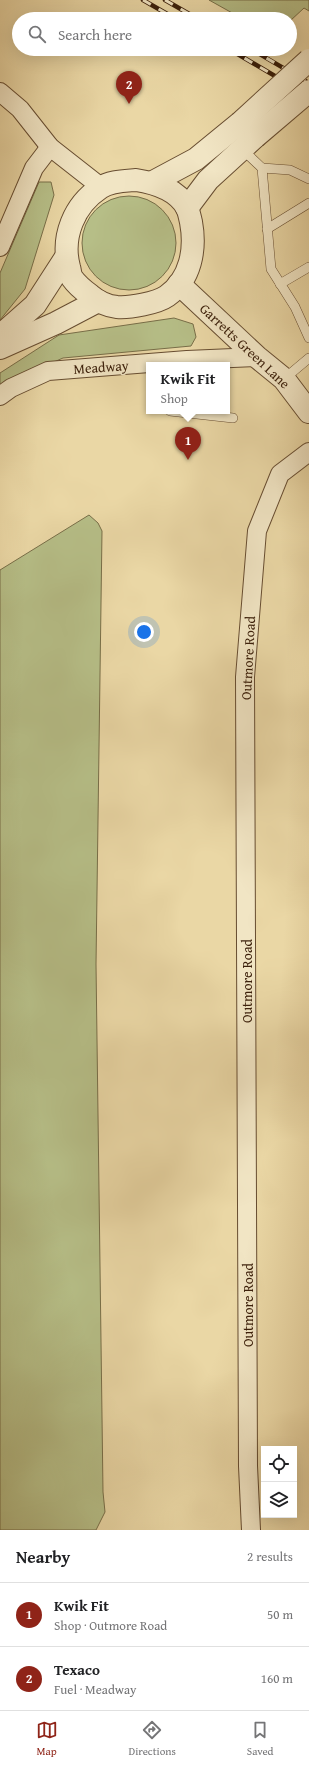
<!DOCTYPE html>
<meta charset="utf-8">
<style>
:root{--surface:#fff;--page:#f2f2f2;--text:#202124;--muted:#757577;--line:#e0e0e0;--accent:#8f2418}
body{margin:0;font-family:"Gentium Book Plus",serif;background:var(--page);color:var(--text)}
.controls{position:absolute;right:12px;bottom:12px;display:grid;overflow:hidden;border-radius:0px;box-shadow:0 4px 16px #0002}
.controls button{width:36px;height:36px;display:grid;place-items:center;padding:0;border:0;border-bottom:1px solid var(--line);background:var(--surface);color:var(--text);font:20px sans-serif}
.you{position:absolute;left:144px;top:632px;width:14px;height:14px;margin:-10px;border:3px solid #fff;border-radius:50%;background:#1a73e8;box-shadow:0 0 0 6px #1a73e833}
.badge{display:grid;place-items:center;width:26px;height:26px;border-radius:50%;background:var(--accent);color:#fff;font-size:13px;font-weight:700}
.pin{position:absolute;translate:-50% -33px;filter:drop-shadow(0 1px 2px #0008)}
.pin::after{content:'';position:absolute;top:21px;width:14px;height:12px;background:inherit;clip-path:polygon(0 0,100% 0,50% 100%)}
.popup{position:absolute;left:146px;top:362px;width:84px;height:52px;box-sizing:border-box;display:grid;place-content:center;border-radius:0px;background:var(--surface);filter:drop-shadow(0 1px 3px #0005);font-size:13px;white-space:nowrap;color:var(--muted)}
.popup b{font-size:15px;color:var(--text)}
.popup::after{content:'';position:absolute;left:50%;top:100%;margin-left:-8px;border:8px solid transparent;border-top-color:var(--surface)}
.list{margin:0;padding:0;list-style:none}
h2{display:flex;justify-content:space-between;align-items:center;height:52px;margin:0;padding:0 16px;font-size:17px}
h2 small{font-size:13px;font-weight:400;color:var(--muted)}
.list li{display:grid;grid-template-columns:26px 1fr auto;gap:12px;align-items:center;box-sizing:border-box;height:64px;padding:0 16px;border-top:1px solid var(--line)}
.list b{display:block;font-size:15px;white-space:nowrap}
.list p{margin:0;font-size:13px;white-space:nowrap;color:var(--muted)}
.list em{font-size:13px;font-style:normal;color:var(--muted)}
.icon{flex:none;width:22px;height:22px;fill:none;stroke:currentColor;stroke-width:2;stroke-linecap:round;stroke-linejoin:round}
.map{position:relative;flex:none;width:309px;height:1530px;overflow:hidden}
.search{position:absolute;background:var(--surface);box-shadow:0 4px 16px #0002;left:12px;right:12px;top:12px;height:44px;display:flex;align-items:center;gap:10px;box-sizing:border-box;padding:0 14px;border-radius:22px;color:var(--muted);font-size:15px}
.sheet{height:180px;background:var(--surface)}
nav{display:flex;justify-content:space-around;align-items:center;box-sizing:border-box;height:56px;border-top:1px solid var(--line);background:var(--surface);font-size:11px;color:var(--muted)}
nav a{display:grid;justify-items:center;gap:2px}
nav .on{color:var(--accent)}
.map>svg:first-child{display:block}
.green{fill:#b6be87;stroke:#786e48}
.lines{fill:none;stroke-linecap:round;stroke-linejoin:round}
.service-casing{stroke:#674d31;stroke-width:10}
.minor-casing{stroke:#674d31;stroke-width:20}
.tertiary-casing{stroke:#674d31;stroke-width:24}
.service{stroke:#f1e5c4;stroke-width:9}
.minor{stroke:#f1e5c4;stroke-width:18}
.tertiary{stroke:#f1e5c4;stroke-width:22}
.rail-casing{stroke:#3b1f0a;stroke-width:4.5}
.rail{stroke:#f1e5c4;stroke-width:3;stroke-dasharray:9;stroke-linecap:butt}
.tertiary-bridge-casing{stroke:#674d31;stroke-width:24;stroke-linecap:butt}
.tertiary-bridge{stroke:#f1e5c4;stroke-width:22}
.labels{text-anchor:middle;stroke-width:3;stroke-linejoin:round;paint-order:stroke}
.street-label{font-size:14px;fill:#3b1f0a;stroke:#f1e5c4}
</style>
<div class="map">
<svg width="309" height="1530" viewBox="0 0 309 1530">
<rect width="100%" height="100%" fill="#ead7a5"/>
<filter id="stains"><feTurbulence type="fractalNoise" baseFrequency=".005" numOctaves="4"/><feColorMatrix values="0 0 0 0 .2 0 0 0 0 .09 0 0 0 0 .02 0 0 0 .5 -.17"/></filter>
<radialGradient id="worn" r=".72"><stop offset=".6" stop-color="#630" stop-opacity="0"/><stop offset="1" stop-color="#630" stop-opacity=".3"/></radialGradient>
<g class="green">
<polygon points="209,0 309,0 309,11 304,8 290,21 290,19 243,19"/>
<polygon points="39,182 51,182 54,195 25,289 0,320 0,273"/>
<circle cx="129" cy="243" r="47"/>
<polygon points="174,318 193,324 196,337 191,346 63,358 13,380 0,388 0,373 59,335"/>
<polygon points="89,515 98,523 102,531 96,964 103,1492 105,1512 96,1530 0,1530 0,570"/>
</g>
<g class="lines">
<g class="service-casing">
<g id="service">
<polyline points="242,149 262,168 271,269 295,307 309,338"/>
<polyline points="262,168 290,170 309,179"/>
<polyline points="267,229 309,203"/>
<polyline points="280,284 309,267"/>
<polyline points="284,379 309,358"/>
<polyline points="170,411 233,418"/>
</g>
</g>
<g class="minor-casing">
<g id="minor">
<polyline points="0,92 20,109 50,147 101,187"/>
<polyline points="0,247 34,168 50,147"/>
<polyline points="0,396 11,388 48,371 187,360 257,357"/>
<polyline points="251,1530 248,1466 245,677 257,531 280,474 309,452"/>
</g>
</g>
<g class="tertiary-casing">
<g id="tertiary">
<path d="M136 180C155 183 177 189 187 208 189 212 190 218 191 222 196 249 191 279 167 296 157 303 130 308 117 307 107 306 97 301 90 295 83 290 77 285 72 278 70 275 70 270 69 267 61 237 74 205 100 188 110 181 124 181 136 180Z"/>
<polyline points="153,182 196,159 240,123"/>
<polyline points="187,208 208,180 255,137"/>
<polyline points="179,284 257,357 284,379 309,412"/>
<polyline points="0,336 35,305 66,257"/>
<polyline points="0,348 56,323 98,301"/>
</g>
</g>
<use href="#service" class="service"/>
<use href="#minor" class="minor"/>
<use href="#tertiary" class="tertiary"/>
<g class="rail-casing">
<g id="rail">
<polyline points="143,0 176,19"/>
<polyline points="165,0 198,19"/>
<polyline points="229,49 309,96"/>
<polyline points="251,49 309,83"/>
</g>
</g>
<use href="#rail" class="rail"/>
<g class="tertiary-bridge-casing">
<g id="tertiary-bridge">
<polyline points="240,123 309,60"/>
<polyline points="255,137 309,91"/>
</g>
</g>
<use href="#tertiary-bridge" class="tertiary-bridge"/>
</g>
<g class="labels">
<g class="street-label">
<text transform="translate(245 346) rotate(43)" y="5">Garretts Green Lane</text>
<text transform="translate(101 367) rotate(-4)" y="5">Meadway</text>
<text transform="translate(248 658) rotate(-87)" y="5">Outmore Road</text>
<text transform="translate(247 981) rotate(-90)" y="5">Outmore Road</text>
<text transform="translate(248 1305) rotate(-90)" y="5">Outmore Road</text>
</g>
</g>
<rect width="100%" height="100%" filter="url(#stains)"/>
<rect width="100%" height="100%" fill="url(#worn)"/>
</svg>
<div class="controls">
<button><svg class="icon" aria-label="locate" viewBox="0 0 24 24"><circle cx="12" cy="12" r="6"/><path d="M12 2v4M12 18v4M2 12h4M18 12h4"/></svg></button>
<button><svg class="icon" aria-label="layers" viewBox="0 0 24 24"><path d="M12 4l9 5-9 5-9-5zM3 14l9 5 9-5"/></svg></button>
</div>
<div class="you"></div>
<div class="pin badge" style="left:188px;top:460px">1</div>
<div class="popup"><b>Kwik Fit</b>Shop</div>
<div class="pin badge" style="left:129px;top:104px">2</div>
<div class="search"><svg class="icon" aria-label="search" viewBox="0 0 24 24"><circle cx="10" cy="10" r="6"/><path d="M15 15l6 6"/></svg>Search here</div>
</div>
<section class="sheet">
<h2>Nearby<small>2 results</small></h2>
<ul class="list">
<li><span class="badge">1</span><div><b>Kwik Fit</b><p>Shop · Outmore Road</p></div><em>50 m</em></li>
<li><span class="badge">2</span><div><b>Texaco</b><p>Fuel · Meadway</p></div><em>160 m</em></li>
</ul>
</section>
<nav>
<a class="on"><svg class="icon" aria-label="map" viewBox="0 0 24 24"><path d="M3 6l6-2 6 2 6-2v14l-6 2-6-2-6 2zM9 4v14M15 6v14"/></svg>Map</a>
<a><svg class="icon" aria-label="directions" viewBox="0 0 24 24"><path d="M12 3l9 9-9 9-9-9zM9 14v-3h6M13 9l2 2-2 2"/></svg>Directions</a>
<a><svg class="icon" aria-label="saved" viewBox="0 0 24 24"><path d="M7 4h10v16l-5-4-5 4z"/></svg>Saved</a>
</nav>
